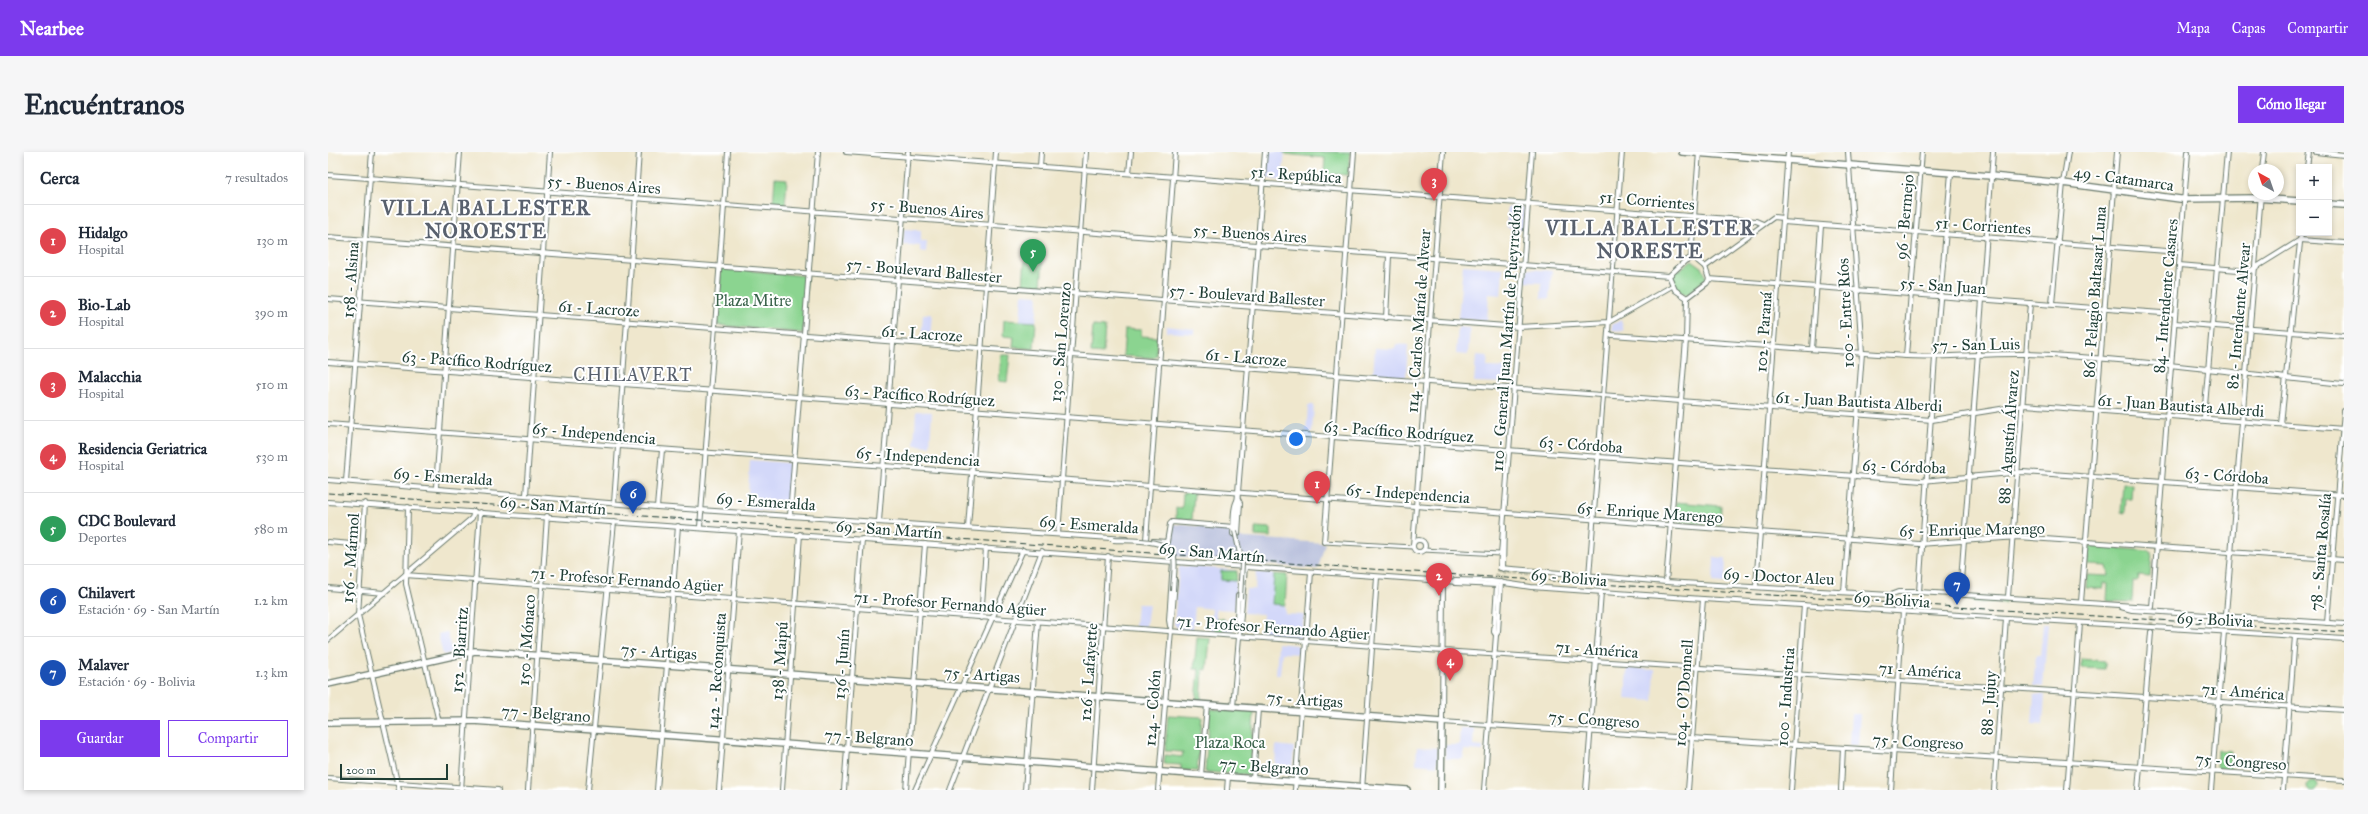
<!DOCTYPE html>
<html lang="es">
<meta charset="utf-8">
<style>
:root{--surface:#fff;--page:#f6f6f7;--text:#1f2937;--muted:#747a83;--line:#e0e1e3;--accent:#7c3aed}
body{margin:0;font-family:"IM FELL Great Primer",serif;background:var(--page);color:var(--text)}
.controls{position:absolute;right:12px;top:12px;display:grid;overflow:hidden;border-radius:0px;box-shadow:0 2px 6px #0003}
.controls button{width:36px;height:36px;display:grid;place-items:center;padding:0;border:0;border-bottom:1px solid var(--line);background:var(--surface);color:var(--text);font:20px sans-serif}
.compass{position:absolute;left:1920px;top:12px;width:36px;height:36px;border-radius:50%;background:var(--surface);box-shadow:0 2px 6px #0003;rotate:320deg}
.scale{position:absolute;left:12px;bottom:10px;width:108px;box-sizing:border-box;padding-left:4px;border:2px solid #1f3d34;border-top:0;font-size:11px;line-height:14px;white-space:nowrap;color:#1f3d34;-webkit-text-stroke:3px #fff;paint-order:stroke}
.you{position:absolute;left:968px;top:287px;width:14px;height:14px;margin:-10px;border:3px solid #fff;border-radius:50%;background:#1a73e8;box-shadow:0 0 0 6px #1a73e833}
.badge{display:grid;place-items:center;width:26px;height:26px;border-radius:50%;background:var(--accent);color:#fff;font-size:13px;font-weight:700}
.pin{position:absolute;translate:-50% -33px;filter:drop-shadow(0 1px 2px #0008)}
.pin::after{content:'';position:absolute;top:21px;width:14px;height:12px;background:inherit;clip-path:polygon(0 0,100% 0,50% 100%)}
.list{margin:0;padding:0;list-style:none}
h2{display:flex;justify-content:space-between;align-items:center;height:52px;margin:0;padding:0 16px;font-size:17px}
h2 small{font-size:13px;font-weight:400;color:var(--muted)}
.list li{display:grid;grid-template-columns:26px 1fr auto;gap:12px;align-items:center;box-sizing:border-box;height:72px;padding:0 16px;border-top:1px solid var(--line)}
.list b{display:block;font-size:15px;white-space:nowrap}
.list p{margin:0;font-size:13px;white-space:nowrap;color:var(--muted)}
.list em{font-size:13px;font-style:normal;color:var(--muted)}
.actions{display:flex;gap:8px;padding:12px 16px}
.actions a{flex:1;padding:9px 0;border:1px solid var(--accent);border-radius:0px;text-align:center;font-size:14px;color:var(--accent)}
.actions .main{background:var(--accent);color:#fff}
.map{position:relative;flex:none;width:2016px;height:638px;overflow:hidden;border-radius:0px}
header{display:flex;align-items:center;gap:24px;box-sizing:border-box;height:56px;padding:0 20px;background:var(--accent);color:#fff}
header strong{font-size:19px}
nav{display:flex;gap:22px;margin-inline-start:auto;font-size:14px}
.intro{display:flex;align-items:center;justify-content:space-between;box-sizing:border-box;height:96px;padding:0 24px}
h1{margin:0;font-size:28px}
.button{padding:10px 18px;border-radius:0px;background:var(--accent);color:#fff;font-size:14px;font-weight:700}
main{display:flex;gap:24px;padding:0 24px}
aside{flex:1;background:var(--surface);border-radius:0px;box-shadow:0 2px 6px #0003}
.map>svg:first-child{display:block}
.built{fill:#d3d8f9}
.industrial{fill:#bcc3de}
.green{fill:#8bd490;stroke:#558862}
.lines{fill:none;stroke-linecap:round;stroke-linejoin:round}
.minor-tunnel{stroke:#c5c5ae;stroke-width:4;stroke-dasharray:4 2;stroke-linecap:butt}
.pedestrian-casing{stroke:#68786a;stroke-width:5}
.minor-casing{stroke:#68786a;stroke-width:6}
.tertiary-casing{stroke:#68786a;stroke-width:8}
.pedestrian{stroke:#fff;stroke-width:3}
.minor{stroke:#fff;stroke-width:4}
.tertiary{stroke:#fff;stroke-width:5.5}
.rail{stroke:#1f3d34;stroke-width:1;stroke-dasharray:6 3;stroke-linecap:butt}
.minor-bridge-casing{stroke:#68786a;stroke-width:6;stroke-linecap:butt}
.minor-bridge{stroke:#fff;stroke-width:4}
.labels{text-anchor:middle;stroke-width:4;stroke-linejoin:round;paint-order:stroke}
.street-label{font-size:16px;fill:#1f3d34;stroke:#fff}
.park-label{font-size:16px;fill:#3a634b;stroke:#fff}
.quarter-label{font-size:18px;letter-spacing:1px;fill:#59616e;stroke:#fff}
.district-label{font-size:20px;font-weight:bold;letter-spacing:1px;fill:#59616e;stroke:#fff}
</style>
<header>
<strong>Nearbee</strong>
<nav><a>Mapa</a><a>Capas</a><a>Compartir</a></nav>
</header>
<div class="intro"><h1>Encuéntranos</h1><a class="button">Cómo llegar</a></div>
<main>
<aside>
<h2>Cerca<small>7 resultados</small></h2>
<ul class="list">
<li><span class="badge" style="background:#e0444e">1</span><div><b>Hidalgo</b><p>Hospital</p></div><em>130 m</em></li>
<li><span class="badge" style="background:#e0444e">2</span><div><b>Bio-Lab</b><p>Hospital</p></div><em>390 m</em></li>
<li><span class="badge" style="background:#e0444e">3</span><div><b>Malacchia</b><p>Hospital</p></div><em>510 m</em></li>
<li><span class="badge" style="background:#e0444e">4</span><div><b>Residencia Geriatrica</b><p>Hospital</p></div><em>530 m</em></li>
<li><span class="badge" style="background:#2e9e5b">5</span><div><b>CDC Boulevard</b><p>Deportes</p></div><em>580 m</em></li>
<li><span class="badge" style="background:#1a4fb4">6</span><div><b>Chilavert</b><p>Estación · 69 - San Martín</p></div><em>1.2 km</em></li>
<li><span class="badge" style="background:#1a4fb4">7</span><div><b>Malaver</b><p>Estación · 69 - Bolivia</p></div><em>1.3 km</em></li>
</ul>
<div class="actions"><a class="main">Guardar</a><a>Compartir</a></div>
</aside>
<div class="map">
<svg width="2016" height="638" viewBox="0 0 2016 638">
<rect width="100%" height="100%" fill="#fff"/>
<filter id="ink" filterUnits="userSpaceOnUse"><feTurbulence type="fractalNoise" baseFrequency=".025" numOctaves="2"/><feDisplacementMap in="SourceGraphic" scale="8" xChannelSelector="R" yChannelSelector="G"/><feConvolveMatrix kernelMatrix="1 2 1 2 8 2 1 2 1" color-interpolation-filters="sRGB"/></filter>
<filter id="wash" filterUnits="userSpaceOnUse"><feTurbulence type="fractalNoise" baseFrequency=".012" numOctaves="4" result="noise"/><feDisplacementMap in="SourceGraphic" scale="16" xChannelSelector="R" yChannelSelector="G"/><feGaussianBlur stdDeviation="0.9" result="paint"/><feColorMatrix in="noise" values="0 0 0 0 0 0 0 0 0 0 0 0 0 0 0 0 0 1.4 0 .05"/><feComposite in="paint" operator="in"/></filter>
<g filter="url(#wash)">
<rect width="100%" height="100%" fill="#efe7cd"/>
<g class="built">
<polygon points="940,0 957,0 954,29 938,26"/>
<polygon points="1180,54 1196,55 1195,77 1178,75"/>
<polygon points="576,77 593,78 593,89 599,89 598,100 592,99 592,94 575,93"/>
<polygon points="1135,113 1175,116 1173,143 1161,142 1159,169 1130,167"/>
<polygon points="1200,117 1224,119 1221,147 1213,146 1214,131 1197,130"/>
<polygon points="694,142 710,143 708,170 692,169"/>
<polygon points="595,162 604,162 602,189 593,189"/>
<polygon points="1293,168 1296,179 1284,178 1284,173"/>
<polygon points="838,174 866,177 866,182 838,180"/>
<polygon points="1130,175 1142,176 1140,203 1128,202"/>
<polygon points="1068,192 1080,193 1078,225 1045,223 1047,196 1067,197"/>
<polygon points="1148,203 1160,204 1159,215 1183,216 1182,231 1146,230"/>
<polygon points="980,253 986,253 984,280 978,280"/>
<polygon points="588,259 604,260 602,294 586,293"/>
<polygon points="1275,297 1291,298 1291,303 1276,302"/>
<polygon points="422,308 460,311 462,313 460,349 443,348 443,359 419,357"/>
<polygon points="1386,405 1398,406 1397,431 1385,430"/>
<polygon points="853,414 908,418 907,458 888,457 888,466 898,467 897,474 906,475 905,479 882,479 884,457 867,455 865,478 850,477 846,472 851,416"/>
<polygon points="928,420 946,422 944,452 957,453 957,462 976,463 974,483 971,486 933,483 935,462 916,461 918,437 927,437"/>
<polygon points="809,452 821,452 818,475 807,474"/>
<polygon points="1715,472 1720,472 1715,535 1705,534 1708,503 1712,503"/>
<polygon points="119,480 124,501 115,503 110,482"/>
<polygon points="950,491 969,493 973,498 973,502 954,501 952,523 948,523"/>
<polygon points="1299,516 1327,518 1325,549 1297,547"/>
<polygon points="1706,542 1717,543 1715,573 1704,572"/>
<polygon points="1523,562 1532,562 1530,593 1521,593"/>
<polygon points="1132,576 1146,576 1145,594 1155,595 1155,599 1136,598 1135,607 1117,607 1117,593 1131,593"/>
<polygon points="948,593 966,595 964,617 947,616"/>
<polygon points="1089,595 1110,596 1109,614 1088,612"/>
</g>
<polygon class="industrial" points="845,372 902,377 903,385 997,391 990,417 847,404 841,395"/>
<g class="green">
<polygon points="957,0 1022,0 1020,23 1004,22 1003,33 995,32 997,6 956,2"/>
<polygon points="447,26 459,27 457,54 445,53"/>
<polygon points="697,104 715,105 713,135 695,134"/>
<path d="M1364 108 1375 116 1378 126 1359 143C1351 140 1342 132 1345 123Z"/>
<polygon points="393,116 479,124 475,181 389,173"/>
<polygon points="676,168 708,170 706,197 685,195 686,185 675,184"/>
<polygon points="765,174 777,175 775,202 763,201"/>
<polygon points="797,177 813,178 813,184 829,185 828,204 826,206 795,204"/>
<polygon points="673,203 682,203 679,230 671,229"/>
<polygon points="1795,332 1804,332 1803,347 1798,347 1797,361 1793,360"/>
<polygon points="855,341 866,341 864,368 848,367 848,356 854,357"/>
<polygon points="1348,350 1393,354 1392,373 1346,369"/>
<polygon points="928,375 943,376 943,385 927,384"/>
<polygon points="1762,394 1822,399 1824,401 1822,425 1811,424 1810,429 1805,429 1804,450 1779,449 1780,432 1775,431 1775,437 1758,436 1759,423 1781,424 1779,414 1760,413"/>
<polygon points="893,419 909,419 908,429 893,428"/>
<polygon points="946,422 959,423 957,453 944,452"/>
<polygon points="1644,445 1677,448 1677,452 1644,450"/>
<polygon points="888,466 896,467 895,479 887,479"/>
<polygon points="869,485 882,486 879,518 875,517 873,549 868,549 871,517 866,517"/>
<polygon points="1753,507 1777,509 1777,517 1753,516"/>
<polygon points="882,557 926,560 922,623 877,620"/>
<polygon points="840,563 874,565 869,619 853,618 853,613 836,612 837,603 854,605 855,600 837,599"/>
<polygon points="1889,598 1903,599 1902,617 1888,616"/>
<circle cx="1985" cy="634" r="5"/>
</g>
</g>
<g filter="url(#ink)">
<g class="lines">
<g class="minor-tunnel">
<polyline points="1166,431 1173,414"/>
<polyline points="1172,433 1176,420 1210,422"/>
<polyline points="1898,462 1899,475"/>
<polyline points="1823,480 1824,455"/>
</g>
<g class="pedestrian-casing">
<g id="pedestrian">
<polyline points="996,390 1085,395"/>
<polyline points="1095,398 1172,402"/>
</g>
</g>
<g class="minor-casing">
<g id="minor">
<polyline points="518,0 1428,69 1435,72"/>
<polyline points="1204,0 1172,416 1338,430 1562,443 1570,440 1591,440 1822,455"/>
<polyline points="1988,0 2016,3"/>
<polyline points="712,15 713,0"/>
<polyline points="1979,15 1981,0"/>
<polyline points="1934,18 1936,0"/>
<polyline points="801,21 803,0"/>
<polyline points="0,23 1341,124"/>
<polyline points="1455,70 1852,100"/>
<polyline points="0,85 1191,175 1281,170 1344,134"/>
<polyline points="1363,105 1371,0"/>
<polygon points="1365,105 1377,115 1381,127 1379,131 1359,146 1347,138 1341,124 1357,109"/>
<polyline points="1851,113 1922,119 1972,88 2016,91"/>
<polyline points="1377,115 1446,65 1455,66"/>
<polyline points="1381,127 1847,162"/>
<polyline points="0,147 1604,268 1697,253 2016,277"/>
<polyline points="1724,152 1735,31 1740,0"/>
<polyline points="1058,166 1061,104"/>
<polyline points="1847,171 2016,184"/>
<path d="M1280 181 1284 183 1578 204C1618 206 1658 201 1699 202 1805 206 1910 222 2016 232"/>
<polyline points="1484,197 1493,74"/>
<polyline points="1578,204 1594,0"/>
<polyline points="0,210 1594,329 1695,320 2016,343"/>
<polyline points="1876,265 1899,0"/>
<polyline points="0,272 1591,392 1690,385 2016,408"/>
<polyline points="1953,272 1973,81"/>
<polyline points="0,328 329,355 798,387"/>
<polyline points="18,329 44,0"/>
<polyline points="108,335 132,0"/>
<polyline points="198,343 222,0"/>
<path d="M910 347 912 351 910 382 907 383 905 382C906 372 904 355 910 347Z"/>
<polyline points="0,350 1130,430"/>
<polyline points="37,351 30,463 71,638"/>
<polyline points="286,351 311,0"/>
<polyline points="80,355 78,432 111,570"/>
<polyline points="329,355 334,298"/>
<polyline points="462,363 490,0"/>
<polyline points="551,369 580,0"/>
<polyline points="372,375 400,0"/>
<polyline points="640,376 668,0"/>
<polyline points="907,378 937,0"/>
<polyline points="730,382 758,0"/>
<polyline points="818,388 847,0"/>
<circle cx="1091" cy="394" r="6"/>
<polyline points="825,389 839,390 842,372 844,370 906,375"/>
<polyline points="0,390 35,393"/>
<polyline points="996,390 1026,0"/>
<polyline points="1085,394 1115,0"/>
<polyline points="1175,417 1176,374"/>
<polyline points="77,423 1114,499 2016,558"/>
<polyline points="1261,424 1294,0"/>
<polyline points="1127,428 1163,429 1203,435 1375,447 2016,487"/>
<polyline points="1115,430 1114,570 2016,628"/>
<polyline points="1338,430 1358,188 1359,146"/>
<polyline points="1127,431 1169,433 1166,480 1168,483 1156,638"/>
<polyline points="1428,434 1460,0"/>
<polyline points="0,436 56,441"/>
<polyline points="1516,440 1534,201 1520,0"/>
<polyline points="1591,440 1607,205 1623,21"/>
<polyline points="1632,442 1665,0"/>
<polyline points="910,443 909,467 911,474"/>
<polyline points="1680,445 1702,151"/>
<polyline points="1753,450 1789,0"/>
<polyline points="1793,455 1804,458 2016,472"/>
<polyline points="1824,455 1860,0"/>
<polyline points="1898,462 1933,42"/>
<polyline points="653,466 658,396"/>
<polyline points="1999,471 2016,259"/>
<polyline points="842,474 841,468 845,409"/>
<polyline points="1168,483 1170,480 1173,430"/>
<polyline points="0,488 144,366 146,359"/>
<polyline points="905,555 917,415"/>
<polyline points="873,623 879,553"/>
<polyline points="0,626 170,638"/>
<polyline points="925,627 930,557"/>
<polyline points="133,638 152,360"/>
<polyline points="200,638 219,364"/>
<polyline points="260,638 286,370"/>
<polyline points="329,638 350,374"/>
<polyline points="391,638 411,378"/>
<polyline points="454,638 472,382"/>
<polyline points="516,638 534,387"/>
<polyline points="578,638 597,392"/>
<polyline points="587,638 695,398"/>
<polyline points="622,638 714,399"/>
<polyline points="697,638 710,470"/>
<polyline points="764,638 780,404"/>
<polyline points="830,638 847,429"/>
<polyline points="899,638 900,625"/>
<polyline points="967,638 983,420"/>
<polyline points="1034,638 1049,425"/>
<polyline points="1258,638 1273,440"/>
<polyline points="1360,638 1375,447"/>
<polyline points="1463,638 1476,453"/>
<polyline points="1513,638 1515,596"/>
<polyline points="1563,638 1575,459"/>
<polyline points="1666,638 1678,466"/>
<polyline points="1739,638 1752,471"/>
<polyline points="1810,638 1823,480"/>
<polyline points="1883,638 1896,480"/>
<polyline points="1955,638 1967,484"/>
</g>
</g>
<g class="tertiary-casing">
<g id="tertiary">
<polyline points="1354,0 1663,24 1735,31 1852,47 1927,46 1971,49"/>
<polyline points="2001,52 2016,53"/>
<polyline points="0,532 147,499 1114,570 1113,638"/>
<polyline points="0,571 145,569 1079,638"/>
</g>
</g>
<use href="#pedestrian" class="pedestrian"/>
<use href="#minor" class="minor"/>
<use href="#tertiary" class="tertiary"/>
<polyline class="rail" points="0,341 1070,419 2016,480"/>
<g class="minor-bridge-casing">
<g id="minor-bridge">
<polyline points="907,379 914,411 912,446"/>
<path d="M785 388C801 389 842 386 846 405 848 416 845 429 845 439"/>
</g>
</g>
<use href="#minor-bridge" class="minor-bridge"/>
</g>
</g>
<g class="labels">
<g class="street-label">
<text transform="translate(968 22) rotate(4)" y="6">51 - República</text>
<text transform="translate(1796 26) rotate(8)" y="6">49 - Catamarca</text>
<text transform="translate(276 32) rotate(4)" y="6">55 - Buenos Aires</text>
<text transform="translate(1319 48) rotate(5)" y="6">51 - Corrientes</text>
<text transform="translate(599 56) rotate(5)" y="6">55 - Buenos Aires</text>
<text transform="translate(1576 65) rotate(-85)" y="6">96 - Bermejo</text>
<text transform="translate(1655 73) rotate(4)" y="6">51 - Corrientes</text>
<text transform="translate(922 81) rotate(4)" y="6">55 - Buenos Aires</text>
<text transform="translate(596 118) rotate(5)" y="6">57 - Boulevard Ballester</text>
<text transform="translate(22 128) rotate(-86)" y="6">158 - Alsina</text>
<text transform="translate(1615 133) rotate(4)" y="6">55 - San Juan</text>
<text transform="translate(1766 140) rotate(-86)" y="6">86 - Pelagio Baltasar Luna</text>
<text transform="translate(919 143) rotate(4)" y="6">57 - Boulevard Ballester</text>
<text transform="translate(1837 144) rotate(-85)" y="6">84 - Intendente Casares</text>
<text transform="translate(271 156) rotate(4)" y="6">61 - Lacroze</text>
<text transform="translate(1517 161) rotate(-93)" y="6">100 - Entre Ríos</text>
<text transform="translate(1910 164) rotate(-85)" y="6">82 - Intendente Alvear</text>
<text transform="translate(1090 169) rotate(-86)" y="6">114 - Carlos María de Alvear</text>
<text transform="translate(1435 180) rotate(-86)" y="6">102 - Paraná</text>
<text transform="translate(594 181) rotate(4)" y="6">61 - Lacroze</text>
<text transform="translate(1178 186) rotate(-86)" y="6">110 - General Juan Martín de Pueyrredón</text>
<text transform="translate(732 190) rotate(-85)" y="6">130 - San Lorenzo</text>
<text transform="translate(1648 192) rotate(-1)" y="6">57 - San Luis</text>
<text transform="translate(918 205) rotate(5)" y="6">61 - Lacroze</text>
<text transform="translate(149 209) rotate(4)" y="6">63 - Pacífico Rodríguez</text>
<text transform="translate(592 243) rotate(4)" y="6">63 - Pacífico Rodríguez</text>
<text transform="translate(1531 249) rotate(3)" y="6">61 - Juan Bautista Alberdi</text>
<text transform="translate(1853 253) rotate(4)" y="6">61 - Juan Bautista Alberdi</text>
<text transform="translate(1071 279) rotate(4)" y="6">63 - Pacífico Rodríguez</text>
<text transform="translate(266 281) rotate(5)" y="6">65 - Independencia</text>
<text transform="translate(1680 285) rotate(-86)" y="6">88 - Agustín Álvarez</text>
<text transform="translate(1253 292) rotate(4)" y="6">63 - Córdoba</text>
<text transform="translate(590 304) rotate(4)" y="6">65 - Independencia</text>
<text transform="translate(1576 314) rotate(2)" y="6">63 - Córdoba</text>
<text transform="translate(1899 323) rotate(4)" y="6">63 - Córdoba</text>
<text transform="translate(115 324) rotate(4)" y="6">69 - Esmeralda</text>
<text transform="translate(1080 341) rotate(4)" y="6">65 - Independencia</text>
<text transform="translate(438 349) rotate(4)" y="6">69 - Esmeralda</text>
<text transform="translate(225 353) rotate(4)" y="6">69 - San Martín</text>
<text transform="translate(1322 360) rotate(4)" y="6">65 - Enrique Marengo</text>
<text transform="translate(761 372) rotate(4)" y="6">69 - Esmeralda</text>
<text transform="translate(561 377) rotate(4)" y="6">69 - San Martín</text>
<text transform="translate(1644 377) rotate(-1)" y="6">65 - Enrique Marengo</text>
<text transform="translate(884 400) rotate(5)" y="6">69 - San Martín</text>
<text transform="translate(1992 400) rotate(-85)" y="6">78 - Santa Rosalía</text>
<text transform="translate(22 406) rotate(-86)" y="6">156 - Mármol</text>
<text transform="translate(1451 424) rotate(3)" y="6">69 - Doctor Aleu</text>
<text transform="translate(1241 425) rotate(5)" y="6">69 - Bolivia</text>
<text transform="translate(299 427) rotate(4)" y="6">71 - Profesor Fernando Agüer</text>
<text transform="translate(1564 447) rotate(4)" y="6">69 - Bolivia</text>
<text transform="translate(622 451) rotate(4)" y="6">71 - Profesor Fernando Agüer</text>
<text transform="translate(1887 467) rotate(3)" y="6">69 - Bolivia</text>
<text transform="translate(945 475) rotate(4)" y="6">71 - Profesor Fernando Agüer</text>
<text transform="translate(198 488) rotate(-86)" y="6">150 - Mónaco</text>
<text transform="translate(1269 497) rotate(4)" y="6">71 - América</text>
<text transform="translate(131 498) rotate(-86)" y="6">152 - Biarritz</text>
<text transform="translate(331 499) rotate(4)" y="6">75 - Artigas</text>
<text transform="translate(451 509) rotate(-86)" y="6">138 - Maipú</text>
<text transform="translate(513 512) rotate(-86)" y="6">136 - Junín</text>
<text transform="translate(1592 518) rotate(4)" y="6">71 - América</text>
<text transform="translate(388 519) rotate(-86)" y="6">142 - Reconquista</text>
<text transform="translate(760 520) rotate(-86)" y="6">126 - Lafayette</text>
<text transform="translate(654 522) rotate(4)" y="6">75 - Artigas</text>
<text transform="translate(1915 539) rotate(4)" y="6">71 - América</text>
<text transform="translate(1355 541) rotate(-86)" y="6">104 - O'Donnell</text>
<text transform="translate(1457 545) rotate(-86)" y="6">100 - Industria</text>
<text transform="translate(977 547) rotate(4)" y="6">75 - Artigas</text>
<text transform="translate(1660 551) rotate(-86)" y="6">88 - Jujuy</text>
<text transform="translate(824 556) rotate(-86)" y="6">124 - Colón</text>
<text transform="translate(218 561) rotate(4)" y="6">77 - Belgrano</text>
<text transform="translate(1266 567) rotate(4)" y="6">75 - Congreso</text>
<text transform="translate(541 585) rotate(4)" y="6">77 - Belgrano</text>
<text transform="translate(1590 589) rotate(3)" y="6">75 - Congreso</text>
<text transform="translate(1913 609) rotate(4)" y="6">75 - Congreso</text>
<text transform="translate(936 614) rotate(4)" y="6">77 - Belgrano</text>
</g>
<g class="park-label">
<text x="425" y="154">Plaza Mitre</text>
<text x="902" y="596">Plaza Roca</text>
</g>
<g class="quarter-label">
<text x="305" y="229">CHILAVERT</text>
</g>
<g class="district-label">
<text x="158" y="63">VILLA BALLESTER<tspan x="158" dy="23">NOROESTE</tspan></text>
<text x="1322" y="83">VILLA BALLESTER<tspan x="1322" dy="23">NORESTE</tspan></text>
</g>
</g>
</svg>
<div class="controls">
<button>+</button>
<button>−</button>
</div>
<svg class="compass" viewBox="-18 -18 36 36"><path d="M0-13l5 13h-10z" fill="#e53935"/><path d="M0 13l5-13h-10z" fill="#747a83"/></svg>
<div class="scale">200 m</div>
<div class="you"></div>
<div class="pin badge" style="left:989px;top:352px;background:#e0444e">1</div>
<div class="pin badge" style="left:1111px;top:444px;background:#e0444e">2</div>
<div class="pin badge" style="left:1106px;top:49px;background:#e0444e">3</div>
<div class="pin badge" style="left:1122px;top:529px;background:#e0444e">4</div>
<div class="pin badge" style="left:705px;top:120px;background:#2e9e5b">5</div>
<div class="pin badge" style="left:305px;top:362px;background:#1a4fb4">6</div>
<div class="pin badge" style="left:1629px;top:453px;background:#1a4fb4">7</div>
</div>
</main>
